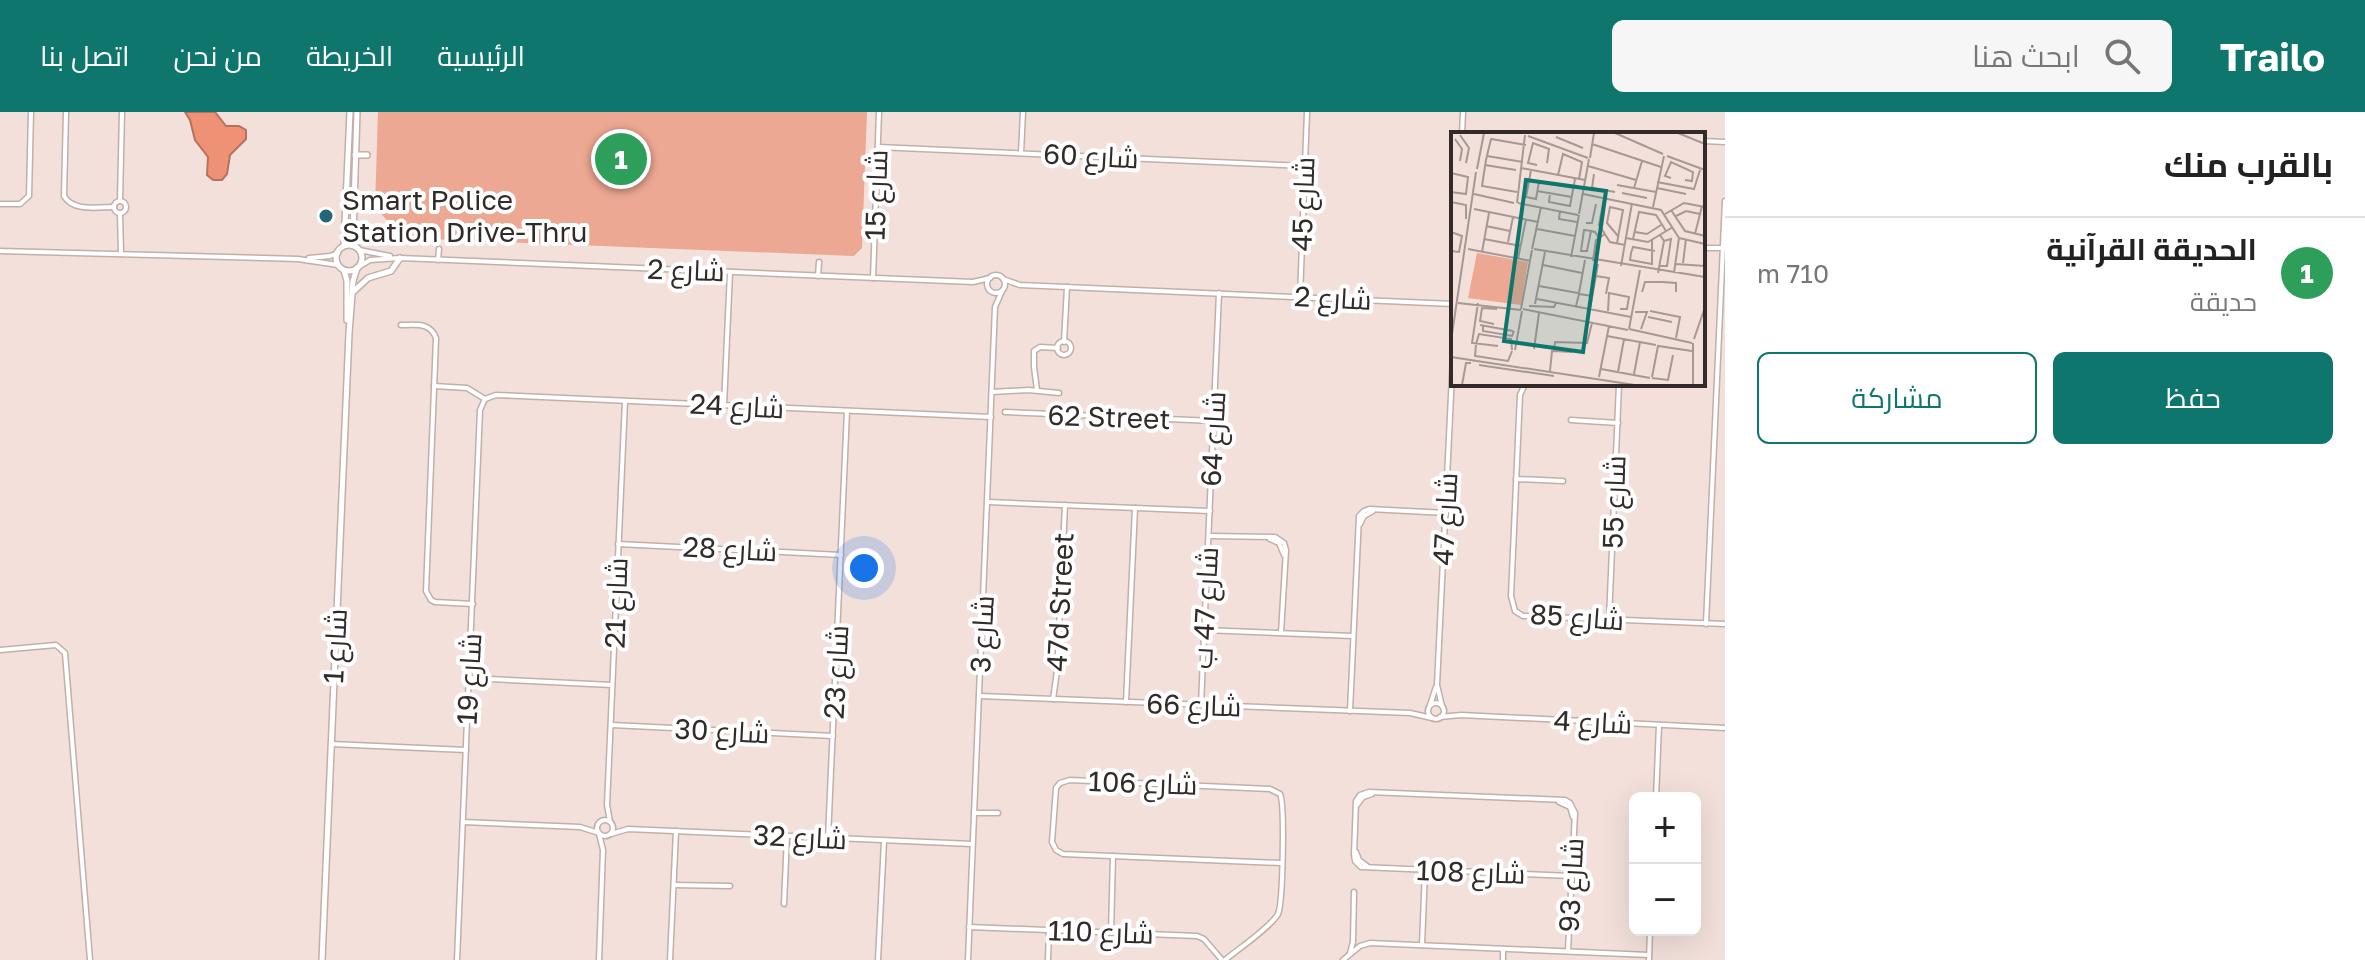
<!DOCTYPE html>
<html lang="ar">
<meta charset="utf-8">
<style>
:root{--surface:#fff;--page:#f6f6f6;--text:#222;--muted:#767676;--line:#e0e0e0;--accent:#0f766e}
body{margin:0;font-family:"Golos Text",Cairo,sans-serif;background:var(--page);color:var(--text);direction:rtl}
.controls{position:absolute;right:24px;bottom:24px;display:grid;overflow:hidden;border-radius:12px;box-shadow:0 8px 32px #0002}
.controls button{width:72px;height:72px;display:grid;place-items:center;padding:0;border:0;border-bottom:2px solid var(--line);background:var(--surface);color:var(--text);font:40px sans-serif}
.you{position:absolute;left:864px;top:456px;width:28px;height:28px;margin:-20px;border:6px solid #fff;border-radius:50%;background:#1a73e8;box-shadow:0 0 0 12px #1a73e833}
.badge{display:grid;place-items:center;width:52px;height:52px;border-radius:50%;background:var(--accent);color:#fff;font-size:26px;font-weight:700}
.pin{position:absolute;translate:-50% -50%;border:4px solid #fff;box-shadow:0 2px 8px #0006}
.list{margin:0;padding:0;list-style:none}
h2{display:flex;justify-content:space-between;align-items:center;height:104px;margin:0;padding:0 32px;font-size:34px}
h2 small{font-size:26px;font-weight:400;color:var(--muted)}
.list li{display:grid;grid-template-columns:52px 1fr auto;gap:24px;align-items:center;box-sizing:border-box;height:112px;padding:0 32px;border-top:2px solid var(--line)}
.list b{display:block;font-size:30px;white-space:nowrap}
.list p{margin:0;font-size:26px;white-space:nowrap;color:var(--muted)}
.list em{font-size:26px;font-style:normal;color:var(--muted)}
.actions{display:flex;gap:16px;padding:24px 32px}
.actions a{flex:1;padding:18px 0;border:2px solid var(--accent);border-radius:12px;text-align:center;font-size:28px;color:var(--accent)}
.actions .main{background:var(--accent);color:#fff}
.icon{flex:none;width:44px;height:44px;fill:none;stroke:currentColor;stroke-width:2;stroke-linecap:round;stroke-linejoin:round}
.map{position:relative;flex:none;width:1725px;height:848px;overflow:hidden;direction:ltr}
header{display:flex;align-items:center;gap:48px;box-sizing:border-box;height:112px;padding:0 40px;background:var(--accent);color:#fff}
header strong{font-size:38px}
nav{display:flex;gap:44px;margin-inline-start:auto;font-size:28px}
.search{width:560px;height:72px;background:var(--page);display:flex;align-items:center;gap:20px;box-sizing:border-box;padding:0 28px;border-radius:12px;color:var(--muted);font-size:30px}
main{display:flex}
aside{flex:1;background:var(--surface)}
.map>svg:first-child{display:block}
.green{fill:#eca892}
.water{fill:#ee9174;stroke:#b6725e;stroke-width:2}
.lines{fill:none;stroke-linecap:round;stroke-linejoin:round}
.minor-casing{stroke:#c1afaa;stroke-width:7}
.tertiary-casing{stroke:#c1afaa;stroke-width:8}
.minor{stroke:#fff;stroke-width:4}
.tertiary{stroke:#fff;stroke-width:5}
.poi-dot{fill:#267;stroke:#fff;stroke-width:3}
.labels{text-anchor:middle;stroke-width:8;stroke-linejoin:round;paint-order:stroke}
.street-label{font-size:28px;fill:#322b29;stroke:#fff}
.poi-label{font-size:28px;fill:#322b29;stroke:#fff;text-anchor:start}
.inset-road{fill:none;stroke:#a69894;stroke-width:2}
.view{fill:#0f766e;fill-opacity:0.15;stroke:#0f766e;stroke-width:4}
.inset-edge{fill:none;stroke:#322b29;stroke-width:4}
</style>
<header>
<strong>Trailo</strong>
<div class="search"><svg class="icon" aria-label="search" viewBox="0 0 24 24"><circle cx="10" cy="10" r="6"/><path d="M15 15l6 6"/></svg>ابحث هنا</div>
<nav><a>الرئيسية</a><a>الخريطة</a><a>من نحن</a><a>اتصل بنا</a></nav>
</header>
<main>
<aside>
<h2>بالقرب منك<small></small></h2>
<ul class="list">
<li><span class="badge" style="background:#2e9e5b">1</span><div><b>الحديقة القرآنية</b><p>حديقة</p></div><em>710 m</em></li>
</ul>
<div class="actions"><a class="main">حفظ</a><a>مشاركة</a></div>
</aside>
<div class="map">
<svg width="1725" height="848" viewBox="0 0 1725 848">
<rect width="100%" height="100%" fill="#f3e0db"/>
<polygon class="green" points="378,0 867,0 862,136 854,144 403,126 375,95"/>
<polygon class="water" points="185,0 215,0 226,14 239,14 246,18 246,27 230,43 227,62 222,68 213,68 207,63 208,45 195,28 190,8"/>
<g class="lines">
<g class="minor-casing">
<g id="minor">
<path d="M66 0 64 84C73 100 98 95 114 95"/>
<polyline points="1462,22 1463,0"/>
<polyline points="1703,29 1725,30"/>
<polyline points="878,35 1305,54"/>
<polyline points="1021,41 1023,0"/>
<polyline points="120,88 122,0"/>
<circle cx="120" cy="95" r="6"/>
<polyline points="0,92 20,92 29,84 31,0"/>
<polyline points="120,102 121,142"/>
<polyline points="1703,136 1723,136"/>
<polyline points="359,138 390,144"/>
<polyline points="0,139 298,147 338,153"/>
<polyline points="309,146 330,144 338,141"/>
<polyline points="438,148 439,137"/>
<polyline points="360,154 370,148 400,146 973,170 990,166"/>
<circle cx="996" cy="172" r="9"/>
<polyline points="818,164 819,150"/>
<polyline points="873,166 879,0"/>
<polyline points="1003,167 1020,173 1453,192"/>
<polyline points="1300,185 1307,0"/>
<path d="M401 213C416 213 430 210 436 226L426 479 431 488 435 490 473 492"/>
<circle cx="1064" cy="236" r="7"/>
<polyline points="1064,230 1067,175"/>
<polyline points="1525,272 1520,283 1511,484 1515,499 1523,504 1725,512"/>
<polyline points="434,274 467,276 485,287"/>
<polyline points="1037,278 1034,255 1034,239 1040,235 1058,236"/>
<polyline points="992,280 1028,278 1059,281"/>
<polyline points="485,287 496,283 991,305"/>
<polyline points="724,293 730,160"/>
<polyline points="1005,300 1214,309"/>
<polyline points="1571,308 1618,311"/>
<polyline points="1516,367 1563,369"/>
<polyline points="988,390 1210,399"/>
<polyline points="1360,412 1364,404 1373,399"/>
<polyline points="1209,424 1275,425 1284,431 1286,438 1281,521"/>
<polyline points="1270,427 1279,431 1284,443"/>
<polyline points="618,432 841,443"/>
<polyline points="1609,508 1619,272"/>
<polyline points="1706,512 1725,89"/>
<polyline points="1204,518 1353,524"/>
<polyline points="0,538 56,533 65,541 90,848"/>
<polyline points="469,566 612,573"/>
<polyline points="979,584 1410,601 1432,606"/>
<polyline points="1053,587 1057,559 1065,393"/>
<polyline points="1126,590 1135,396"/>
<circle cx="1436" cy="599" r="8"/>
<polyline points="1201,593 1219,181"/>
<polyline points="1430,593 1436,575"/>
<polyline points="1442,594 1437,573 1453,242"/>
<polyline points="1350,599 1359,404 1364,399 1369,397 1446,401"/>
<polyline points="1440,605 1461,603 1725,616"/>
<polyline points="612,613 833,624"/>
<polyline points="331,632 466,638"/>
<polyline points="1656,686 1659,613"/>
<polyline points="1559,690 1570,695 1573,705"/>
<polyline points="1357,693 1363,685 1372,682"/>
<polyline points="974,701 998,701"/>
<circle cx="605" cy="716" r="8"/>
<polyline points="610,709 607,693 625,289"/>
<polyline points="463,710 580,715 599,721"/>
<polyline points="611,722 628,717 972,732"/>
<polyline points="828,726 847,299"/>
<polyline points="1356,740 1359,748 1367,754"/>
<polyline points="674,773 730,774"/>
<polyline points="784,792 787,724"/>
<polyline points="969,815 1197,824 1204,827 1222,848"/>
<polyline points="1111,820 1113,744"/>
<polyline points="1422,833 1425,758"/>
<polyline points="1568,839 1575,701 1570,691 1565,688 1369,680 1360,683 1356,689 1354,743 1355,749 1361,755 1571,764"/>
<polyline points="1350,841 1353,830 1354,780"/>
<polyline points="457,848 480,298 485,287"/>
<polyline points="599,848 603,738 599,722"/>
<polyline points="670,848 676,719"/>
<polyline points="878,848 884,729"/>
<polyline points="968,848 995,195 1002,179"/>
<polyline points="1048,848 1049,818"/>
<path d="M1225 848C1237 838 1272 814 1278 802 1283 791 1285 692 1280 682L1270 677 1070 668 1060 671 1056 676 1052 730 1056 738 1063 742 1281 751"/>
<polyline points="1343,848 1360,834 1370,831 1649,843"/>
<polyline points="1503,848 1503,837"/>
<polyline points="1649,848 1650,818"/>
</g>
</g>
<g class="tertiary-casing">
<g id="tertiary">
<polyline points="355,43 367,43"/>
<circle cx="349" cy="146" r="13"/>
<polyline points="344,134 350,0"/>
<polyline points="354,134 353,123 357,0"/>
<polyline points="344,158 347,169 347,208"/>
<polyline points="353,180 368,166 391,159 400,146"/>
<polyline points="322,848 349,221 353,169 357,156"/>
</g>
</g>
<use href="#minor" class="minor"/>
<use href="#tertiary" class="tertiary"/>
</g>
<circle class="poi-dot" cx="326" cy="104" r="8"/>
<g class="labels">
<g class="street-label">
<text transform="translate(1091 44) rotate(3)" y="10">شارع 60</text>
<text transform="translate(876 83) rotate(-88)" y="10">شارع 15</text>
<text transform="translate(1303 92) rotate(-88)" y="10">شارع 45</text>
<text transform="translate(686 158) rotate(2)" y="10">شارع 2</text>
<text transform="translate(1333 186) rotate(3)" y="10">شارع 2</text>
<text transform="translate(737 294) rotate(3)" y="10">شارع 24</text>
<text transform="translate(1109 305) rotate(2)" y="10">62 Street</text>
<text transform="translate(1213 327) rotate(-87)" y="10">شارع 64</text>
<text transform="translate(1614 390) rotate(-88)" y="10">شارع 55</text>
<text transform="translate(1445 407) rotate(-87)" y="10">شارع 47</text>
<text transform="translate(730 437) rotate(3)" y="10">شارع 28</text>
<text transform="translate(1060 490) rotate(-87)" y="10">47d Street</text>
<text transform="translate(616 491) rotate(-88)" y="10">شارع 21</text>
<text transform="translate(1205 496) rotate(-87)" y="10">شارع 47 ب</text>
<text transform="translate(1577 505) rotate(4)" y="10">شارع 85</text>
<text transform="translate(982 522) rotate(-87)" y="10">شارع 3</text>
<text transform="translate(335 534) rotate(-87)" y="10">شارع 1</text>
<text transform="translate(836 560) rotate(-87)" y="10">شارع 23</text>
<text transform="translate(469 567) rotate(-87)" y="10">شارع 19</text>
<text transform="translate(1194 593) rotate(2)" y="10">شارع 66</text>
<text transform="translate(1593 610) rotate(3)" y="10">شارع 4</text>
<text transform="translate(722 619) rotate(3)" y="10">شارع 30</text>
<text transform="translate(1143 671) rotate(2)" y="10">شارع 106</text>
<text transform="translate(800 725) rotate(3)" y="10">شارع 32</text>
<text transform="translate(1471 760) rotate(2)" y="10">شارع 108</text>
<text transform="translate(1571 773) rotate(-87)" y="10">شارع 93</text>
<text transform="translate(1101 820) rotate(2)" y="10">شارع 110</text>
</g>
<g class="poi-label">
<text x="342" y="98">Smart Police<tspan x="342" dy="32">Station Drive-Thru</tspan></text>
</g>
</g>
<g transform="translate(1451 20)">
<rect width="254" height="254" fill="#f3e0db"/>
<path d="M26 121 77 130 70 173 17 166Z" fill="#eca892"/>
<path class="inset-road" d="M164 1 212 22M227 1 254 12M9 3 18 16 15 31M77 4 137 26M105 5 132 16M4 7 11 17 9 29M141 12 210 35M36 24 72 30M216 24 254 38M139 26 143 1M34 33 65 38M86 33 77 31 82 11 98 17 96 31M137 34 185 48M70 36 134 48M26 37 33 1M80 38 75 65 85 67 88 50M0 41 17 45 15 62 0 60M143 42 141 56 164 60M107 43 112 22 131 30 128 47M220 46 214 44 220 30 242 40 241 49 234 48M78 48 123 56M206 50 243 57 249 38M166 53 205 60M183 56 191 29M206 56 235 62M86 59 121 65M66 60 31 54 35 28 40 7 75 13M99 61 98 70 119 74 124 47M171 61 196 66M23 62 63 71M132 62 210 78 228 106 223 141M153 66 148 93 159 110 174 113M0 70 15 73V87M66 71 74 3M67 71 127 83M202 75 213 24M23 77 87 90M220 78 234 99 254 104M109 79 108 87 126 90M128 82 138 27M214 82 233 71 254 75M225 84 235 79 249 82M135 91H141L145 72M35 94 59 99M86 97 124 104M140 99 136 119H130L133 98H134L140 99 144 100 148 106M0 100 11 104 8 120 0 119M184 100 196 102 210 93M244 102 251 74M175 106 197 110 222 95M228 106 254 112M33 107 70 114M182 107 188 80 205 83 215 99M57 110 62 85M166 111 172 78 159 75 156 91 167 104M17 117 80 129M81 117 90 75M83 117 254 145M31 120 38 81M180 121 179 128 201 132V108M180 121 182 115 204 119M120 125 128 83M67 127 75 87M142 129 145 108 154 102M232 131 235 107M225 132 254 134M92 133 131 141M170 134 181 71M208 134H216L220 107 213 109M207 141 213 109 209 103M145 144 158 146 155 162M88 154 127 161M191 160 194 150H211L225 151V160M128 161 134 128M86 167 180 185M7 171 70 178M27 171 21 211 47 214M84 172 94 120M78 174 103 175 105 171M125 174 128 162 141 164M70 177 81 118M72 177 177 198M139 177 147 132M157 179 158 161 178 165 176 177H169M199 179 229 185 225 206M184 180H196L190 197M197 185 221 190M43 192 29 189 31 176 46 177M29 193 62 199M32 194V199L61 204 63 199M178 197 241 211M178 197 189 138M156 204 205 213M243 207 254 175M0 209 25 40M242 211V253M25 212 28 202 60 207 61 218M25 213 24 224 57 229 61 219M83 217 88 181M64 218 71 179M103 219 104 210 136 211 141 191M0 225 184 253M28 233 103 244M150 237 199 246M99 239 101 219 122 220M167 240 173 207M183 242 189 210M148 245 158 194M201 245 207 214 241 219M201 246 217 248 222 223M11 253 15 231H20"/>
<path class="view" d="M75 48 155 59 132 220 53 209Z"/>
<rect width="254" height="254" class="inset-edge"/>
</g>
</svg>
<div class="controls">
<button>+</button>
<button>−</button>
</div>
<div class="you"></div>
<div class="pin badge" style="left:621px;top:47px;background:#2e9e5b">1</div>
</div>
</main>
